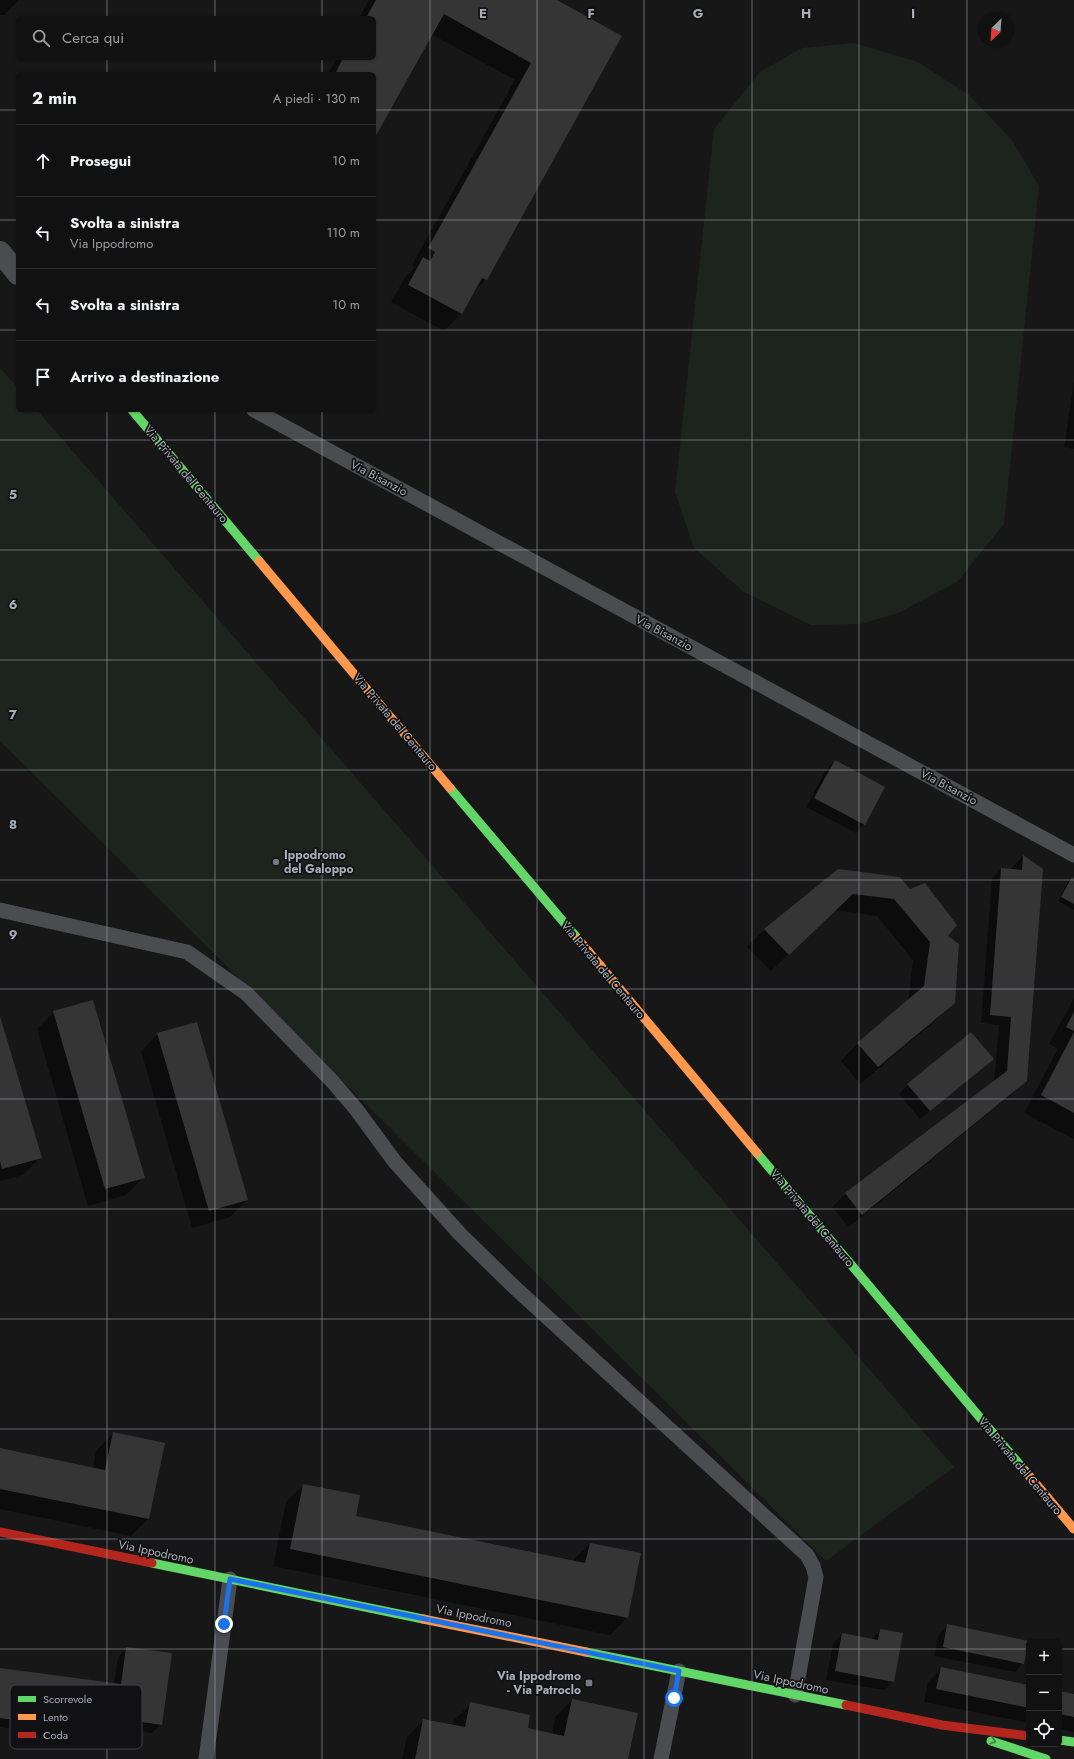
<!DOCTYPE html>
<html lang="it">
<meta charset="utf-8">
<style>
:root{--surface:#111;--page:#1a1a1a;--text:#f1f3f6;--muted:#9c9d9f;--line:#303131}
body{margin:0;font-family:Jost,sans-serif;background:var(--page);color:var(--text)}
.controls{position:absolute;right:12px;bottom:12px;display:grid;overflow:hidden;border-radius:6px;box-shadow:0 1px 3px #0004}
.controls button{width:36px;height:36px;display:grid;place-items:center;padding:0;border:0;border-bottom:1px solid var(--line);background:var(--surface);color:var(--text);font:20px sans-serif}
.compass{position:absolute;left:978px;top:12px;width:36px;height:36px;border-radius:50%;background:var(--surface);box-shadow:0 1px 3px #0004;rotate:205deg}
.stop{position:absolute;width:12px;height:12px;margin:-9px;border:3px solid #1a73e8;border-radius:50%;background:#fff}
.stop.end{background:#1a73e8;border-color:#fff;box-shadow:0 1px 4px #0008}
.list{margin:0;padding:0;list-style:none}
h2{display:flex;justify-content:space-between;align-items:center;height:52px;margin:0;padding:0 16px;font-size:17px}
h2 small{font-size:13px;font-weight:400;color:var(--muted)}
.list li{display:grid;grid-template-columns:26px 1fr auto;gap:12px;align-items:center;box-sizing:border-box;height:72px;padding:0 16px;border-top:1px solid var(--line)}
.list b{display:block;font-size:15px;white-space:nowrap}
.list p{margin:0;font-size:13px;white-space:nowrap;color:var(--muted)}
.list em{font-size:13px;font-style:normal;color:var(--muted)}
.icon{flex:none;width:22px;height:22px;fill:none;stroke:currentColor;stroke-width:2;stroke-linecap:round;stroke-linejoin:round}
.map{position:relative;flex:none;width:1074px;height:1759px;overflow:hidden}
.search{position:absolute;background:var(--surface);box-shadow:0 1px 3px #0004;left:16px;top:16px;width:360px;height:44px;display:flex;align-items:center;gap:10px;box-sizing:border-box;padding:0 14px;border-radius:6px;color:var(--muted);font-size:15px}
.panel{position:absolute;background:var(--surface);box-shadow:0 1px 3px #0004;left:16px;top:72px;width:360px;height:340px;border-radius:6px}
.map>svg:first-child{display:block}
.green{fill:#1d241e}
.shadow{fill:#0007}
.building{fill:#353536}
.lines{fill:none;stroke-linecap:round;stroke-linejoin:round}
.lane{stroke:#4b4c50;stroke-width:15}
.street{stroke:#4b4c50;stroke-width:22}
.fast{stroke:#63d668;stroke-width:9}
.slow{stroke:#ff974d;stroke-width:9}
.jam{stroke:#b3261e;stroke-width:9}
.oneway{stroke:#3e7d42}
.route{stroke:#1a73e8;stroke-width:5}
.grid{fill:none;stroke:#a8adb8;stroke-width:1;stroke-opacity:0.55}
.poi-dot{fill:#757880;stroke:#111113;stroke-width:1.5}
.labels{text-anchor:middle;stroke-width:3.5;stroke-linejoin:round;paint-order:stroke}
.street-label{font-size:12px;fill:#a8adb8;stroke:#111113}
.poi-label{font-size:12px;font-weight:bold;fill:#a8adb8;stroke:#111113;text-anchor:start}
.key{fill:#111113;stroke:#3e4045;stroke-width:1}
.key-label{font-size:11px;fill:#a8adb8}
.grid-label{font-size:13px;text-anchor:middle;font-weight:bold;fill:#a8adb8;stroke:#111113;stroke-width:3.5;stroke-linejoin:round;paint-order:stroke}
</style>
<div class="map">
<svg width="1074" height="1759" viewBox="0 0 1074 1759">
<rect width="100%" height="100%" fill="#171717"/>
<g class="green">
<polygon points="854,43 918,62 969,95 1012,140 1039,186 1004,524 957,582 898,613 861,624 811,625 744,592 694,548 675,492 714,129 760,72 802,48"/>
<polygon points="0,368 18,388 18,410 37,410 954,1467 826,1561 0,741"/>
</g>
<g class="shadow">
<polygon points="0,0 19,0 4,15 0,15"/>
<polygon points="369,0 555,0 486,279 472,294 461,314 444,331 391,302 406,276 415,267 412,265 515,80 431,34 374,137 374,74 328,74 337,58 374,58 374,18 359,18"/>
<polygon points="1074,381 1074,449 1064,447"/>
<polygon points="835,761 864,824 856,833 806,807 826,770"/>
<polygon points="1023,856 1026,1081 1012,1094 849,1227 832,1207 846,1194 994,1082 999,1025 981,1023 992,878 1001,869 1010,870"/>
<polygon points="838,870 900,877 947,936 954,1002 936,1020 860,1084 841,1061 858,1043 908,1002 913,960 877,916 835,910 771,971 747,947 764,930"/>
<polygon points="1072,878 1074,879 1074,910 1058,901 1068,882"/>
<polygon points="1074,998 1074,1139 1024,1113 1058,1049 1049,1044"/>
<polygon points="54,1012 143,1178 126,1195 88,1206 37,1029"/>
<polygon points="0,1018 41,1157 23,1175 0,1181"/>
<polygon points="158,1034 247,1200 230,1217 192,1228 141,1051"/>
<polygon points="983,1068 920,1119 899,1094 908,1085"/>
<polygon points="113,1433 163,1444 148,1519 131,1536 0,1509 0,1449 93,1468 96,1451"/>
<polygon points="303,1485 354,1517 572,1561 590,1544 640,1554 627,1618 610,1635 273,1566 286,1502"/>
<polygon points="948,1625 1023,1663 1015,1672 934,1656 939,1634"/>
<polygon points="880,1630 893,1682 884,1690 826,1680 833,1643 842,1634 871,1640"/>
<polygon points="127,1648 161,1724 152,1733 105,1726 105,1732 96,1741 0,1727 0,1669 114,1684 118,1657"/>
<polygon points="941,1669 1029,1686 1029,1723 924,1702 928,1682"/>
<polygon points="1059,1692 1074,1695 1074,1732 1059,1729"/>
<polygon points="572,1700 627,1759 402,1759 407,1737 424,1720 452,1726 453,1721 471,1704 527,1729 552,1734 555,1717"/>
</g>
<g class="building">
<polygon points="376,0 557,0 622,36 487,280 482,278 462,314 408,285 423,257 430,261 435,252 428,248 531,63 444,14 374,139 374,74 335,74 343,58 374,58 374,18 366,18"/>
<polygon points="835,760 885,787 865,825 814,798"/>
<polygon points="1023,855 1043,869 1027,1081 862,1215 845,1193 1007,1071 1011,1017 990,1015 1001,868 1022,870"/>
<polygon points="838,869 900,877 910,889 925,883 957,925 948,936 959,944 955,1003 878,1067 857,1043 924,986 930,942 894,899 853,894 789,955 764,929"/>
<polygon points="1072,877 1074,878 1074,904 1061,897"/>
<polygon points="93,1000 145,1178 105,1189 53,1011"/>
<polygon points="1074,1012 1074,1031 1066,1027"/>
<polygon points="0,1016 42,1158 2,1169 0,1161"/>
<polygon points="197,1022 248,1200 209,1211 157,1033"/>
<polygon points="971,1032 994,1059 930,1111 907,1084"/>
<polygon points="1074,1032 1074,1113 1041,1095"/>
<polygon points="113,1432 165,1443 149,1519 0,1489 0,1448 105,1470"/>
<polygon points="303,1484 360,1495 356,1516 585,1563 590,1543 641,1553 628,1618 290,1549"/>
<polygon points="947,1624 1029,1641 1024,1664 943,1647"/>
<polygon points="880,1629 903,1633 894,1682 835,1671 842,1633 878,1640"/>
<polygon points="126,1647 172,1653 162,1725 108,1717 106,1732 0,1718 0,1668 121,1684"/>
<polygon points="941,1667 1029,1685 1029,1708 936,1689"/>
<polygon points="1059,1691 1074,1694 1074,1717 1059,1714"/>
<polygon points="572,1699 638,1713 628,1759 415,1759 423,1719 465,1727 470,1702 530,1715 528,1728 564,1736"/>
</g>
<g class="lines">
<g class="lane">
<polyline points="254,410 1074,855"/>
<polyline points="0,910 187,952 246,993 333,1082 356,1109 395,1162 460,1234 511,1284 807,1555 813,1566 816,1577 795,1695"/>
<polyline points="206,1759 230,1579"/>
<polyline points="661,1759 679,1671"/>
</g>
<polyline class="street" points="0,252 18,274"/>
<g class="fast">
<polyline points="132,410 259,561"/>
<polyline points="450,788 578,939"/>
<polyline points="757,1153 1025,1471"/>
<polyline points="152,1563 423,1619"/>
<polyline points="586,1652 846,1705"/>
<polyline points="1059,1740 1074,1742"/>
<polyline points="991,1741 1046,1759"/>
</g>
<g class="slow">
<polyline points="259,561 450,788"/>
<polyline points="578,939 757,1153"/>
<polyline points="1025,1471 1074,1529"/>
<polyline points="423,1619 586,1652"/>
</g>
<g class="jam">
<polyline points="0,1532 152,1563"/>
<polyline points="846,1705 942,1725 1029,1736"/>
</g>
</g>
<defs><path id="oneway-chevron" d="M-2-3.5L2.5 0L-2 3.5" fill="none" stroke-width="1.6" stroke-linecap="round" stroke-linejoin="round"/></defs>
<use class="oneway" href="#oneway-chevron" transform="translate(993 1741) rotate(18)"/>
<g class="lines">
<polyline class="route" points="224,1624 230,1579 679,1671 674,1698"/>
</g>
<path class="grid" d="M107 0V18M215 0V18M322 0V18M430 0V1759M537 0V1759M644 0V1759M752 0V1759M859 0V1759M967 0V1759M107 58V74M215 58V74M322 58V74M0 110H18M374 110H1074M0 220H18M374 220H1074M0 330H18M374 330H1074M107 410V1759M215 410V1759M322 410V1759M0 440H1074M0 550H1074M0 660H1074M0 770H1074M0 880H1074M0 989H1074M0 1099H1074M0 1209H1074M0 1319H1074M0 1429H1074M0 1539H1074M0 1649H1029M1059 1649H1074"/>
<g class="poi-dot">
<circle cx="276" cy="862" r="4"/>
<rect x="585" y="1679" width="8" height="8" rx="2"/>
</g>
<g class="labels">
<g class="street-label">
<text transform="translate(186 474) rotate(50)" y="4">Via Privata del Centauro</text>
<text transform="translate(379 478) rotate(28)" y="4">Via Bisanzio</text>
<text transform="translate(664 633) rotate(28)" y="4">Via Bisanzio</text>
<text transform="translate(395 722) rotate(50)" y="4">Via Privata del Centauro</text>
<text transform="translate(949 787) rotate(28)" y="4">Via Bisanzio</text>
<text transform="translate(603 970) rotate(50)" y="4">Via Privata del Centauro</text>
<text transform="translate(812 1218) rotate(50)" y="4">Via Privata del Centauro</text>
<text transform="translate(1020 1466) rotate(50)" y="4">Via Privata del Centauro</text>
<text transform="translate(156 1552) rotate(12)" y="4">Via Ippodromo</text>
<text transform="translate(474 1616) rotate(11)" y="4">Via Ippodromo</text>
<text transform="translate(791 1682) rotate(12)" y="4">Via Ippodromo</text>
</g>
<g class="poi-label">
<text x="284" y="859">Ippodromo<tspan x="284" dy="14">del Galoppo</tspan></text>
<text x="581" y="1680" text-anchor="end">Via Ippodromo<tspan x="581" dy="14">- Via Patroclo</tspan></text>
</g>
</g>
<rect x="10" y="1685" width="132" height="64" rx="6" class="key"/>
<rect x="18" y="1696" width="18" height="6" fill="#63d668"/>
<rect x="18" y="1714" width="18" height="6" fill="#ff974d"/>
<rect x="18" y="1732" width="18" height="6" fill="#b3261e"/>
<g class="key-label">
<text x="43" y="1703">Scorrevole</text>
<text x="43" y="1721">Lento</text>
<text x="43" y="1739">Coda</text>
</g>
<g class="grid-label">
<text x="483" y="18">E</text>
<text x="591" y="18">F</text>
<text x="698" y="18">G</text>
<text x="806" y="18">H</text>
<text x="913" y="18">I</text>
<text x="13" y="499">5</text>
<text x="13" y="609">6</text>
<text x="13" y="719">7</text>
<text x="13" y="829">8</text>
<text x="13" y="939">9</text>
</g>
</svg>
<div class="controls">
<button>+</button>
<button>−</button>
<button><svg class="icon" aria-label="locate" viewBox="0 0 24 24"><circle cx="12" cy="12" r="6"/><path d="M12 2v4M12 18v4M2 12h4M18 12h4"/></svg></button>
</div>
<svg class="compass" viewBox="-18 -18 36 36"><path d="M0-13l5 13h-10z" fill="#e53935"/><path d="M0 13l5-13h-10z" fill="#9c9d9f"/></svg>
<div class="stop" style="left:674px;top:1698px"></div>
<div class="stop end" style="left:224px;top:1624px"></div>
<div class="search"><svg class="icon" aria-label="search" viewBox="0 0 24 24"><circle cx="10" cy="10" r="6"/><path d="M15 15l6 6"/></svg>Cerca qui</div>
<section class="panel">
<h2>2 min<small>A piedi · 130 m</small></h2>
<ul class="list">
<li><svg class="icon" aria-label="ahead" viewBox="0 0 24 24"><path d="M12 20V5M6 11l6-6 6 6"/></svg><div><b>Prosegui</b></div><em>10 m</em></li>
<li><svg class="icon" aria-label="left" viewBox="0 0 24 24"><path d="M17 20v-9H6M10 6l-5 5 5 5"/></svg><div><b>Svolta a sinistra</b><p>Via Ippodromo</p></div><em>110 m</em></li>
<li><svg class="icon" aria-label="left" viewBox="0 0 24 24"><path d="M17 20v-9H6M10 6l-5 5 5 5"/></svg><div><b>Svolta a sinistra</b></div><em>10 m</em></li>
<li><svg class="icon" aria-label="arrive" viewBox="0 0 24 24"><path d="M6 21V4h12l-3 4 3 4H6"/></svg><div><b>Arrivo a destinazione</b></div></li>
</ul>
</section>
</div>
